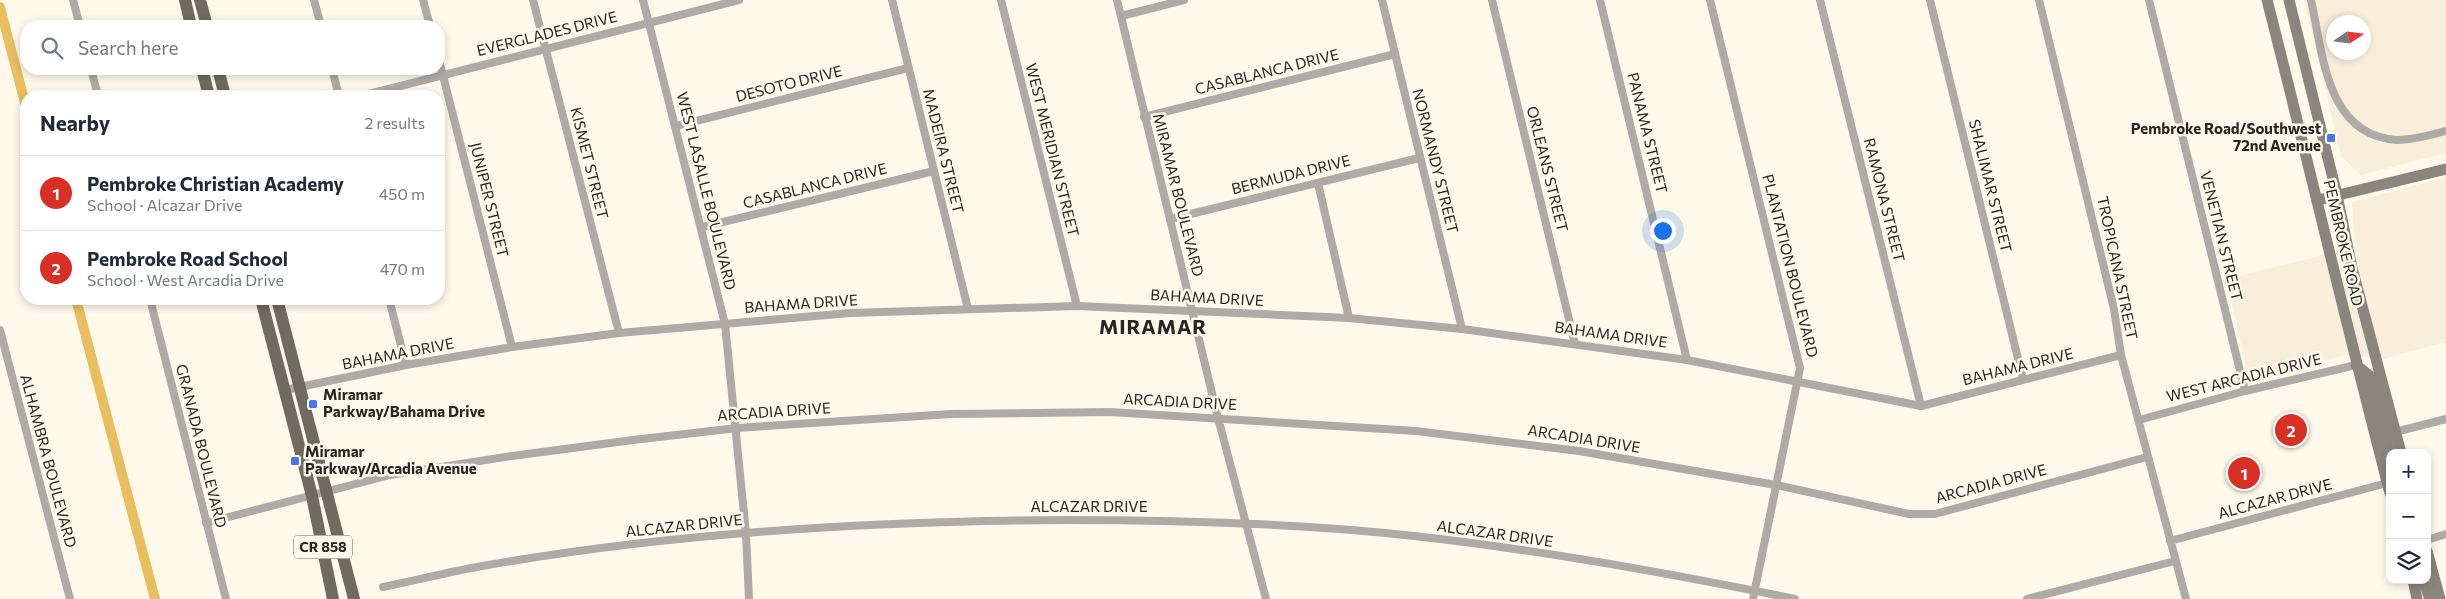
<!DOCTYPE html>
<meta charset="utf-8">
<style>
:root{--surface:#fff;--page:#f6f6f7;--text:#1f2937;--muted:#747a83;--line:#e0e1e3;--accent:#d93025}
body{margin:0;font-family:Commissioner,sans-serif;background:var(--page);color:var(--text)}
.controls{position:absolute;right:15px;bottom:15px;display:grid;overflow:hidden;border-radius:10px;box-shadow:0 2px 8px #0003}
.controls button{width:45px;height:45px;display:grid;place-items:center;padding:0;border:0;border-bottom:1px solid var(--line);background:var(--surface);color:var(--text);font:25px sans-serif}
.compass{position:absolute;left:2326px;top:15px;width:45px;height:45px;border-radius:50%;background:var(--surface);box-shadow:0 2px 8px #0003;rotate:77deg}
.you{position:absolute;left:1662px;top:230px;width:18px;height:18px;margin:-12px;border:4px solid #fff;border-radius:50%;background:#1a73e8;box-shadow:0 0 0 8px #1a73e833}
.badge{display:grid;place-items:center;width:32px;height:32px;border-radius:50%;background:var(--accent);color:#fff;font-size:16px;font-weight:700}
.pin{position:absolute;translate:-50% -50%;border:2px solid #fff;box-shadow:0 1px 5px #0006}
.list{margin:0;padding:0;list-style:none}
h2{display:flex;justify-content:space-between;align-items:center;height:65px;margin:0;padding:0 20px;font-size:21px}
h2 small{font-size:16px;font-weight:400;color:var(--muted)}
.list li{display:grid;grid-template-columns:32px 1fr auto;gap:15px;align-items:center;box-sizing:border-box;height:75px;padding:0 20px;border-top:1px solid var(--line)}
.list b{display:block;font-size:19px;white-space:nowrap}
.list p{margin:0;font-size:16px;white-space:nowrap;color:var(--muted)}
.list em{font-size:16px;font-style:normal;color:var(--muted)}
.icon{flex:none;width:28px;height:28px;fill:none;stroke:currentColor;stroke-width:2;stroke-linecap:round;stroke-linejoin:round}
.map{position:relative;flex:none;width:2446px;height:599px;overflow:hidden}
.search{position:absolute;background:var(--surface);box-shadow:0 2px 8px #0003;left:20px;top:20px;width:425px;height:55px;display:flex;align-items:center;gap:12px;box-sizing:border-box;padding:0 18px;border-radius:20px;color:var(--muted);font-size:19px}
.panel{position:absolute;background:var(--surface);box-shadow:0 2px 8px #0003;left:20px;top:90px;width:425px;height:215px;border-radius:20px}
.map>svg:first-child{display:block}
.built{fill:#f8eeda;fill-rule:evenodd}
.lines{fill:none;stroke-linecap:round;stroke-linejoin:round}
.canal{stroke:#e8be5f;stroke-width:10}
.street{stroke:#aeaba6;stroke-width:8}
.secondary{stroke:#8a867d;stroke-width:11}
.primary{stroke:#706b61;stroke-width:12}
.poi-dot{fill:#4a76e8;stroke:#fff9eb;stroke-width:2}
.labels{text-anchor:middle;stroke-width:5;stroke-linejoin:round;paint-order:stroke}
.shield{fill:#fff9eb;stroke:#68655e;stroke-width:1}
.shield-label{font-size:14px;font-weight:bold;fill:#282621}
.street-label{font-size:15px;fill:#282621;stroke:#fff9eb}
.poi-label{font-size:15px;font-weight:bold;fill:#282621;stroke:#fff9eb;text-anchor:start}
.district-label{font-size:20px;font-weight:bold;letter-spacing:1px;fill:#282621;stroke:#fff9eb}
</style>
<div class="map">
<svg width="2446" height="599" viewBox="0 0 2446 599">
<rect width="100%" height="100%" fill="#fff9eb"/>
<g class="built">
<path d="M2304 0H2446V153L2361 175 2341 156ZM2334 22H2364V52H2334Z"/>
<polygon points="2446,177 2446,342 2383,359 2346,355 2249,379 2226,279 2355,247 2352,202"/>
</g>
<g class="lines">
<g class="canal">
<polyline points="0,7 26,107"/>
<polyline points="76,299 155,599"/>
</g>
<g class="street">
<polyline points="73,0 80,26"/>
<polyline points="314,0 321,26"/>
<polyline points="423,0 430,26"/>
<polyline points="533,0 619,333"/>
<polyline points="643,0 725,324 746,534 749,599"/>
<polyline points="892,0 968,309"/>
<polyline points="1001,0 1077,306"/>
<polyline points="1117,0 1218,418 1266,599"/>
<polyline points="1382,0 1462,329"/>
<polyline points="1492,0 1575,344"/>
<polyline points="1600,0 1687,360"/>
<polyline points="1710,0 1800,368 1753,599"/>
<polyline points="1820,0 1921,406"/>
<polyline points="1930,0 2023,379"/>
<polyline points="2039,0 2114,309 2121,355 2186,599"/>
<polyline points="2149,0 2245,391"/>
<path d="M2311 0C2323 53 2326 136 2397 140 2413 140 2430 135 2446 131"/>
<polyline points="1121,16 1184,0"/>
<polyline points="439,60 512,347"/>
<polyline points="91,69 98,96"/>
<polyline points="332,69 339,96"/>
<polyline points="361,96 739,0"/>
<polyline points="1144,117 1395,54"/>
<polyline points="676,126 908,68"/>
<polyline points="1318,183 1349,318"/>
<polyline points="1170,219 1419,158"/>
<polyline points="702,227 934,171"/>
<polyline points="150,299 226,599"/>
<polyline points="389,299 406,365"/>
<polyline points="0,330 70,599"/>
<polyline points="285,390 406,365 512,347 619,333 850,313 1077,306 1349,318 1462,329 1687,360 1921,406 2121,355"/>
<polyline points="2139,420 2245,391 2356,365"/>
<polyline points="2395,432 2446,419"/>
<polyline points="206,523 390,475 512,456 633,440 737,428 951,414 1110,412 1416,431 1579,451 1776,485 1909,514 1935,514 2147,457"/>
<polyline points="2427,540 2446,534"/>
<polyline points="2170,541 2387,483"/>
<path d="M383 587C418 580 452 571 488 565 677 532 872 521 1064 520 1180 520 1298 523 1414 536 1541 550 1669 573 1795 599"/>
<polyline points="2027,599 2175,561"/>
</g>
<g class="secondary">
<path d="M2267 0C2309 164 2347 329 2390 493"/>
<polyline points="2289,0 2337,195 2352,268 2401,453"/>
<polyline points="2318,200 2446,169"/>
<polyline points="2356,365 2370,376 2390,453"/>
<polyline points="2427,551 2440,599"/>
<polyline points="2413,580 2417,599"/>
<polyline points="2423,580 2430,599"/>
</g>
<g class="primary">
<polyline points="185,0 191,26"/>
<polyline points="200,0 207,26"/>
<polyline points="202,69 209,96"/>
<polyline points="218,69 225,96"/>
<polyline points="261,299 312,496 333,599"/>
<polyline points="277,299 354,599"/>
</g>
</g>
<g class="poi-dot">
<rect x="2326" y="133" width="10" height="10" rx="2.5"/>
<rect x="308" y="399" width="10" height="10" rx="2.5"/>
<rect x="290" y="456" width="10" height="10" rx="2.5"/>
</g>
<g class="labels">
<rect class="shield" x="294" y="535.5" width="58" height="23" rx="4"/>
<g class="shield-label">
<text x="323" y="552">CR 858</text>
</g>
<g class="street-label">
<text transform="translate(547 34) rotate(-14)" y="5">EVERGLADES DRIVE</text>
<text transform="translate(1267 72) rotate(-14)" y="5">CASABLANCA DRIVE</text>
<text transform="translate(789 84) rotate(-14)" y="5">DESOTO DRIVE</text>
<text transform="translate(1647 133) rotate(76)" y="5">PANAMA STREET</text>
<text transform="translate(1052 150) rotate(76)" y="5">WEST MERIDIAN STREET</text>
<text transform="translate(943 151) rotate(76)" y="5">MADEIRA STREET</text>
<text transform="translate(1435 161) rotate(76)" y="5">NORMANDY STREET</text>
<text transform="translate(589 163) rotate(76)" y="5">KISMET STREET</text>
<text transform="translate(1547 169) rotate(76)" y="5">ORLEANS STREET</text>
<text transform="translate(1291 175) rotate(-14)" y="5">BERMUDA DRIVE</text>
<text transform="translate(815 186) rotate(-14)" y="5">CASABLANCA DRIVE</text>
<text transform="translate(1990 186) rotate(76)" y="5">SHALIMAR STREET</text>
<text transform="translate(706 191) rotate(76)" y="5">WEST LASALLE BOULEVARD</text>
<text transform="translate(1178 195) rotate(76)" y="5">MIRAMAR BOULEVARD</text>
<text transform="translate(489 200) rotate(76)" y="5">JUNIPER STREET</text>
<text transform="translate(1884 200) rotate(76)" y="5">RAMONA STREET</text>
<text transform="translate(2221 236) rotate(76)" y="5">VENETIAN STREET</text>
<text transform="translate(2343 243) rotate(77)" y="5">PEMBROKE ROAD</text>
<text transform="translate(1790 266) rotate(76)" y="5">PLANTATION BOULEVARD</text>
<text transform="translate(2117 268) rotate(78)" y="5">TROPICANA STREET</text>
<text transform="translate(1207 298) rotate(3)" y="5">BAHAMA DRIVE</text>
<text transform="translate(801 304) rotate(-4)" y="5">BAHAMA DRIVE</text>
<text transform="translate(1611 335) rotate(8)" y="5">BAHAMA DRIVE</text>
<text transform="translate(398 354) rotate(-11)" y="5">BAHAMA DRIVE</text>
<text transform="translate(2018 367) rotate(-14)" y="5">BAHAMA DRIVE</text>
<text transform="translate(2244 378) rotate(-14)" y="5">WEST ARCADIA DRIVE</text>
<text transform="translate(1180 402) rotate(3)" y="5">ARCADIA DRIVE</text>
<text transform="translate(774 412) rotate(-4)" y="5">ARCADIA DRIVE</text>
<text transform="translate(1584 439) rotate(9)" y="5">ARCADIA DRIVE</text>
<text transform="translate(201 446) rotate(76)" y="5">GRANADA BOULEVARD</text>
<text transform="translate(48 461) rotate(75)" y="5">ALHAMBRA BOULEVARD</text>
<text transform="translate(1991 484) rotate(-15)" y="5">ARCADIA DRIVE</text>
<text transform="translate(2275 499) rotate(-15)" y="5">ALCAZAR DRIVE</text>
<text x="1089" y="512">ALCAZAR DRIVE</text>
<text transform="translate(684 526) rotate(-6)" y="5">ALCAZAR DRIVE</text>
<text transform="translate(1495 534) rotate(8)" y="5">ALCAZAR DRIVE</text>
</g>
<g class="poi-label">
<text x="2321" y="134" text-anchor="end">Pembroke Road/Southwest<tspan x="2321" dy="17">72nd Avenue</tspan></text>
<text x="323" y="400">Miramar<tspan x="323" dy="17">Parkway/Bahama Drive</tspan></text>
<text x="305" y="457">Miramar<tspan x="305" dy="17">Parkway/Arcadia Avenue</tspan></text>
</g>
<g class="district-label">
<text x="1153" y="334">MIRAMAR</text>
</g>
</g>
</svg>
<div class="controls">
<button>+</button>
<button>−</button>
<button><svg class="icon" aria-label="layers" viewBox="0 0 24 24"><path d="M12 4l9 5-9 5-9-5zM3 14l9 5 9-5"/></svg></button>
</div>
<svg class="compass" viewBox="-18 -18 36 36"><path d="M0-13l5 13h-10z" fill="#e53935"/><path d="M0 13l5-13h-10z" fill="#747a83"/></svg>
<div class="you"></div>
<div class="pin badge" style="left:2244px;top:473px">1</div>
<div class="pin badge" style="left:2291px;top:430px">2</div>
<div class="search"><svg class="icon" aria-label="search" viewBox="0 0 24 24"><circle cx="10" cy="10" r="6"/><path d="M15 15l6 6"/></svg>Search here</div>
<section class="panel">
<h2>Nearby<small>2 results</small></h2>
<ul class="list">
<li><span class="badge">1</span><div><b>Pembroke Christian Academy</b><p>School · Alcazar Drive</p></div><em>450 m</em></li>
<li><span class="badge">2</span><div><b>Pembroke Road School</b><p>School · West Arcadia Drive</p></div><em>470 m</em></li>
</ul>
</section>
</div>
